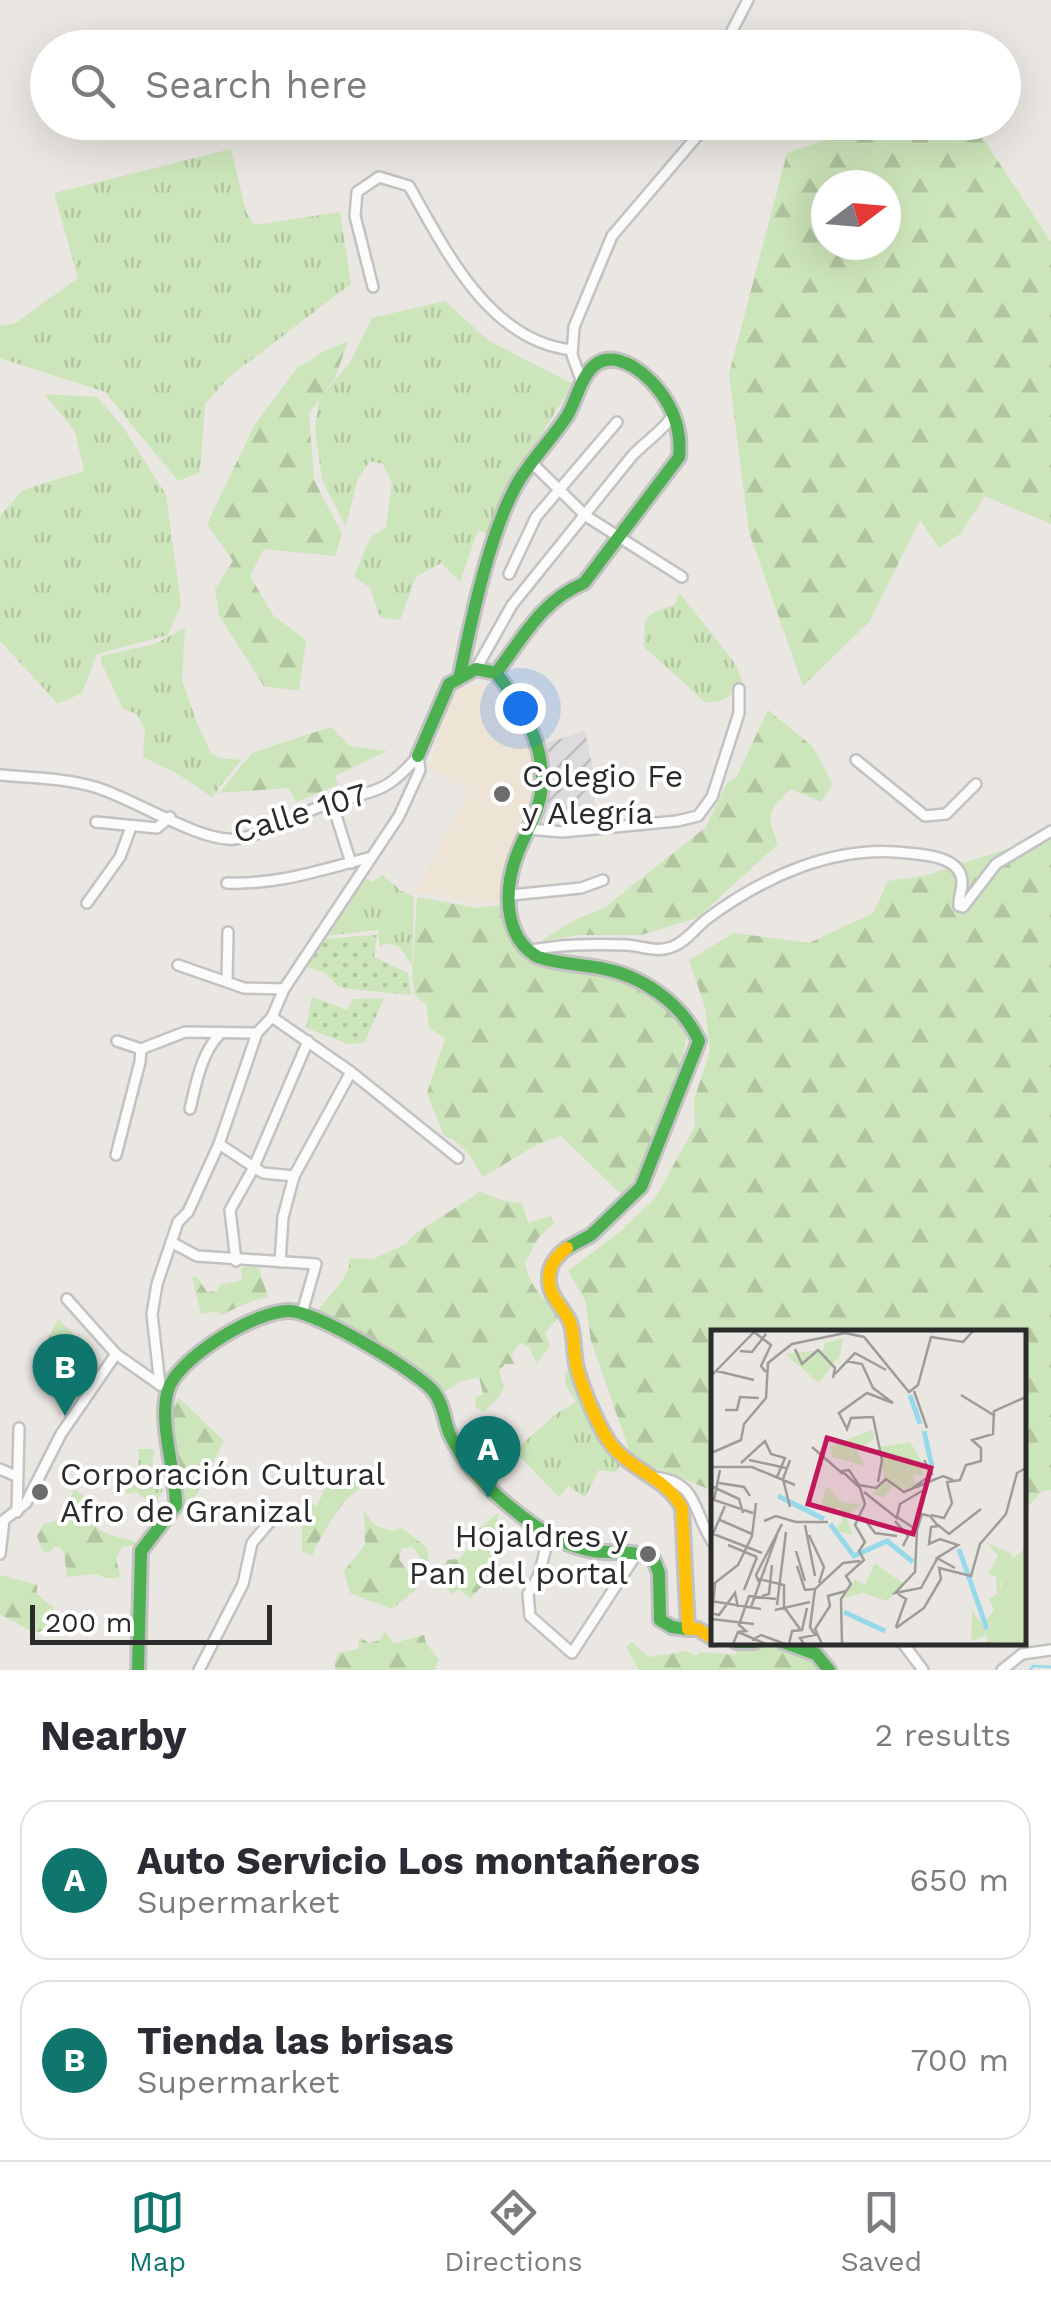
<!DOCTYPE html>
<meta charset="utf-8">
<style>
:root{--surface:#fff;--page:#f7f7f7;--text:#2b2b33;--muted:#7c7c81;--line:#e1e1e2;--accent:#0f766e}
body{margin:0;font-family:"Work Sans",sans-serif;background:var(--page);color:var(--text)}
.compass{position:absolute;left:811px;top:170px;width:90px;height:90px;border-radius:50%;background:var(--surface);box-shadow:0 10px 40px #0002;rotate:74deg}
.scale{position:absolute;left:30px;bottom:25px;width:242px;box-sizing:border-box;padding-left:10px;border:5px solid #2b2b2b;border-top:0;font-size:28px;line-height:35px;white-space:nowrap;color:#2b2b2b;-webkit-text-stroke:8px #fff;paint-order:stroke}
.you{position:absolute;left:520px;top:708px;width:35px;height:35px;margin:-25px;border:8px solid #fff;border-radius:50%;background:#1a73e8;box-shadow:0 0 0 15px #1a73e833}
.badge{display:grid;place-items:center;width:65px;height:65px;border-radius:50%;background:var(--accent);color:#fff;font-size:32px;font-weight:700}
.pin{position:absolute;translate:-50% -82px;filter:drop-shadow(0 2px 5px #0008)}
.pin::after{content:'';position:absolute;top:52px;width:35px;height:30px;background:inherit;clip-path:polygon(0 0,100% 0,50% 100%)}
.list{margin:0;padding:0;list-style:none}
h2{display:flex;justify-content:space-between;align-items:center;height:130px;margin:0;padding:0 40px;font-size:42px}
h2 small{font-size:32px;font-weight:400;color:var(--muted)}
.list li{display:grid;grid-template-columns:65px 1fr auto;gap:30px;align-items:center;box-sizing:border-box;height:160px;margin:0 20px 20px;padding:0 20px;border:2px solid var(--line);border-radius:30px}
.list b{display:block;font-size:38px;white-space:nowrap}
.list p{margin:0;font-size:32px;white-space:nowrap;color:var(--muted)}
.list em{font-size:32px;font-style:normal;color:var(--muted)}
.icon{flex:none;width:55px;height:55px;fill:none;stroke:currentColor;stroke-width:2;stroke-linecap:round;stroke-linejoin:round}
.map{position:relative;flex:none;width:1051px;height:1670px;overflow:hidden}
.search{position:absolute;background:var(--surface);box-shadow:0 10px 40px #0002;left:30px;right:30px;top:30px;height:110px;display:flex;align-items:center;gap:25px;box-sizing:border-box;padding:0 35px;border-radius:55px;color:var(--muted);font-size:38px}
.sheet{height:490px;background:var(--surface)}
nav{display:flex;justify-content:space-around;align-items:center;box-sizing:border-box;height:140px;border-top:2px solid var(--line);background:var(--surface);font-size:28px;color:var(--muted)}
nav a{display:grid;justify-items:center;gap:5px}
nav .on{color:var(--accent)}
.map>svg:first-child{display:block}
.industrial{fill:url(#industrial-furrows)}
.education{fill:#ede4d6}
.grass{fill:url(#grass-tufts)}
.forest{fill:url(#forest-firs);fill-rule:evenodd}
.garden{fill:url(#garden-dots)}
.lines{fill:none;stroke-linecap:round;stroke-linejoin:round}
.stream{stroke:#95d9eb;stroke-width:2.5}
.street-casing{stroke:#c3c2c2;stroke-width:14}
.fast-casing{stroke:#c3c2c2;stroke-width:18}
.slow-casing{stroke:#c3c2c2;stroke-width:18}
.street{stroke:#fcfbfb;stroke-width:9}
.fast{stroke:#4caf50;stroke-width:12}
.slow{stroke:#ffc107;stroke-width:12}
.poi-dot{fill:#6e6c6b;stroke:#fff;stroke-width:4}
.labels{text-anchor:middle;stroke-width:8;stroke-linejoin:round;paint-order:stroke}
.poi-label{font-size:32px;fill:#2b2b2b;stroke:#fff;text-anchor:start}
.street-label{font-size:32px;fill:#2b2b2b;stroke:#fff}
.inset-river{fill:none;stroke:#95d9eb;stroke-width:5}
.inset-road{fill:none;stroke:#9e9b99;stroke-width:2.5}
.view{fill:#c2185b;fill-opacity:0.15;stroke:#c2185b;stroke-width:5}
.inset-edge{fill:none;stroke:#2b2b2b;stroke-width:5}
</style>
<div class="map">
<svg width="1051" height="1670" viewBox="0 0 1051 1670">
<defs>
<pattern id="industrial-furrows" width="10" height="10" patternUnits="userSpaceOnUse" patternTransform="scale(2.5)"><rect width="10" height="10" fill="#dddbdd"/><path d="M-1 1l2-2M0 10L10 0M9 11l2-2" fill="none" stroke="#bebcbe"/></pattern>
<pattern id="grass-tufts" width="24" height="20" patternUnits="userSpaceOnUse" patternTransform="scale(2.5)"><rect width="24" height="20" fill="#cde5ba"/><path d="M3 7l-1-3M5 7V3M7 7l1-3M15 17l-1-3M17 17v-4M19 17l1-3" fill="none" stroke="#b0c5a0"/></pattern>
<pattern id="forest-firs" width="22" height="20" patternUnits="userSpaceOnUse" patternTransform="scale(2.5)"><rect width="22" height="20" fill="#cde5ba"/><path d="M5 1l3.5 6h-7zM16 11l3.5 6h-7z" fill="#b0c5a0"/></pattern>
<pattern id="garden-dots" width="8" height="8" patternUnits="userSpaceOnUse" patternTransform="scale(2.5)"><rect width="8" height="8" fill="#cde5ba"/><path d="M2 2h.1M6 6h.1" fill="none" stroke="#b0c5a0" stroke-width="1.8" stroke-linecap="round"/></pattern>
</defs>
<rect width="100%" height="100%" fill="#eae6e2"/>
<polygon class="industrial" points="585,731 595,779 594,813 583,821 542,825 552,772 547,743"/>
<polygon class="education" points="497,682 536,754 537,798 506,863 504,900 478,904 416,891 469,791 429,768 451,689"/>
<g class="grass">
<polygon points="231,149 246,212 255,225 340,212 351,284 230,376 205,404 200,472 178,481 105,392 0,358 0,326 16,323 78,278 54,193"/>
<polygon points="445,301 489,341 573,384 523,463 492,535 478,530 460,582 441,563 416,577 400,620 380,617 370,588 354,576 370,538 386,527 392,483 383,464 370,461 358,478 346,527 322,480 315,429 319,399 349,364 372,318"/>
<polygon points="44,394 97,397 123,427 166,495 181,604 168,635 97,654 82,693 58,704 0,641 0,516 23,490 84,471 75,431"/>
<path d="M680 593 736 665 742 681C731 695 724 704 705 702L644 647C645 615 643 615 674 605Z"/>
<polygon points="185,628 182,681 197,723 211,753 219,758 241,760 212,797 178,774 143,757 145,730 137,714 123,709 101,662 101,656 155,644"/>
<polygon points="383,875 400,890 414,897 412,966 400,947 385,943 380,948 378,930 325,936 363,877 373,882"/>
<polygon points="58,1319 89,1349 85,1352 74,1347 64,1358 71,1364 70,1367 75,1372 69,1386 54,1381 51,1367 43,1369 42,1366 48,1357 44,1347"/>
<polygon points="572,1368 608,1451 621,1465 615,1472 599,1470 585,1497 568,1486 559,1497 514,1451 556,1414 576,1402 565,1384 565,1372"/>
<polygon points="138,1449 154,1449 152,1471 163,1473 162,1492 153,1507 137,1492 127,1494 125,1487 130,1486 130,1478 139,1475"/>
</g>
<g class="forest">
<path d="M874 123H973L1051 242V524L985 496 960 534 939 548 920 520 869 622 803 686 749 532 729 374 787 153ZM826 185H886V245H826Z"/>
<polygon points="348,341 335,378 309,413 314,480 342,534 335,556 264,549 250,576 273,615 306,640 299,691 264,686 219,615 215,589 233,561 207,524 254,426 297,368 326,350"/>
<path d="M768 710 812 746 833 784 821 802 791 789C767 813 766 813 778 844L697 918 641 935H581L541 941 574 920 604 908 706 827 727 783 737 776Z"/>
<polygon points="331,727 350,746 387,751 335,776 338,785 296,802 289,788 219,793 252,753"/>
<polygon points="1051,834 1051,1490 1042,1491 1024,1511 1024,1332 714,1332 713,1497 708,1489 632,1458 591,1341 585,1300 568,1271 622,1230 656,1197 695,1126 694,1100 710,1051 705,1007 689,960 734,933 809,943 873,913 888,881 924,876"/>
<path d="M417 897 478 908 508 904 520 947 622 977 658 999 688 1025 682 1063 646 1163 623 1196 561 1136 538 1144 483 1177C473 1160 463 1142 444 1136L427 1093 445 1039 429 1027 426 1004 415 995 412 978Z"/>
<path d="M480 1192 505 1201 522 1203 528 1223 551 1216 554 1223 538 1238 525 1263C531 1291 543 1295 559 1317L545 1333 550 1346 537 1364 529 1347 521 1343 511 1354 515 1364H505L499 1372 504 1387 499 1397 484 1412 475 1407 476 1397 483 1394 479 1377 462 1381 444 1392 403 1361 318 1311C329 1293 349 1281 350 1258L373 1259 406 1244 416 1233Z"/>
<path d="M252 1266 259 1268 268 1297C252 1300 238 1306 222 1315L217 1311 201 1314 192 1277H197L207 1292 217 1291 220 1285 242 1280 241 1268Z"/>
<polygon points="179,1398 224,1441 186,1514 179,1503 172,1408"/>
<path d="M345 1468 346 1475 355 1481 372 1476C365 1486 356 1491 347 1499 336 1511 318 1540 312 1556L302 1551V1524L295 1526V1520L303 1514 305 1499 317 1506 328 1482V1474H323Z"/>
<path d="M74 1489 89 1499V1521C109 1540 118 1534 141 1544L123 1547 116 1558 120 1575 118 1578H105L97 1574 67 1577 64 1552 60 1547H54L49 1553 43 1552 37 1536 44 1524 62 1519Z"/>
<polygon points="364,1511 374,1525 393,1531 401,1527 427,1548 429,1562 421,1559 413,1547 402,1548 399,1559 419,1587 392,1609 350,1593 344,1571 365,1545"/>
<path d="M498 1513C497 1535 488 1546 501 1568L470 1598 459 1589 452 1595 447 1588 446 1560 459 1559 478 1537 479 1529Z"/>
<polygon points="0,1575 37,1585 37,1594 59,1613 57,1628 51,1636 27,1629 0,1614"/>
<polygon points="385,1632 394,1643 424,1635 426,1643 439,1660 435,1670 336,1670 334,1664 338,1653 358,1649 360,1637 369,1643 380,1640"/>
<polygon points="632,1642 649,1657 687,1651 696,1656 701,1652 737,1655 735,1645 802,1649 825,1670 639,1670 626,1647"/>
</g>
<g class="garden">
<polygon points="377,935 374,957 408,973 411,995 340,988 325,973 305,966 323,939"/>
<polygon points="312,997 348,1010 353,999 384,998 364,1043 348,1044 306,1028"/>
</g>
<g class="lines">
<polyline class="stream" points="1030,1670 1033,1666 1051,1667"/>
<g class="street-casing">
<g id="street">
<polyline points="723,48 748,0"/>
<path d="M373 287 355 216 357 192 379 177 409 186C446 251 489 341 572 350"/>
<polyline points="583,385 572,355 574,327 612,236 704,128 706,122"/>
<polyline points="532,463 586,516 682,577"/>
<polyline points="509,574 536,517 617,422"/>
<path d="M476 669 512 605 632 456C646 441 663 431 674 414"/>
<polyline points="856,760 925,816 946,814 976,784"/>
<path d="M0 775C33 778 66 778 98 788 133 799 201 842 234 839 265 836 297 814 327 804 373 790 384 796 418 756"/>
<polyline points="332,803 351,863"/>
<polyline points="96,822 157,828 170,817"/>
<polyline points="528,829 563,832 677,821 698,816 712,797 739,713 739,689"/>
<path d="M227 883C278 885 320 870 368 858"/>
<polyline points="511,895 581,888 603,880"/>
<polyline points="87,903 120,857 131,827"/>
<path d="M527 951C560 944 593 944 627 945 642 946 656 953 672 947 686 942 696 927 708 918 765 876 836 844 907 853 927 855 962 857 962 883 962 891 958 898 959 906L963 907 996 864 1051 831"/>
<polyline points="178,965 244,988 284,989"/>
<polyline points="227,981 228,932"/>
<polyline points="272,1017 351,1072 458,1158"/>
<polyline points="117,1041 141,1049 185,1032 257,1033"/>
<path d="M190 1109C196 1084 201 1054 219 1035"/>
<polyline points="219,1144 263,1173 294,1176"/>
<polyline points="116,1155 140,1062 141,1049"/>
<polyline points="171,1242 197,1256 316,1264 302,1313"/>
<polyline points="236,1261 230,1210 253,1169 308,1041"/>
<polyline points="280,1262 283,1217 294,1176 351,1072"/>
<polyline points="67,1299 116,1354 160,1385"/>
<polyline points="160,1385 152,1314 157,1284 178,1222 188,1212 219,1144 257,1033 272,1017 284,989 399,816 420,770 418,756"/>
<polyline points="0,1469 16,1476"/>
<path d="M654 1477C700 1482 692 1513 714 1544"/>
<polyline points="17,1512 19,1428"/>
<polyline points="540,1529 546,1547 539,1575 528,1594 530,1616 572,1653 636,1555"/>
<polyline points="0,1554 4,1520 26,1503 61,1434 116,1354"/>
<polyline points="902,1642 923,1670"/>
<polyline points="199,1670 243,1584 252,1543 278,1512"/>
<polyline points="1002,1670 1022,1654 1051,1650"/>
</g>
</g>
<g class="fast-casing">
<g id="fast">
<path d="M460 675C471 621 490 531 517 484 531 460 552 439 567 416 575 403 578 387 587 374 604 347 633 363 651 381 671 402 682 428 679 457L584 583C542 600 523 638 496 673"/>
<path d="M418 756 449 684 476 669 496 673C520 703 542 739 542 778 543 806 528 827 518 852 504 886 502 937 538 957 558 964 579 964 600 968 641 975 682 1003 699 1041L641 1187 591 1235 567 1248"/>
<polyline points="736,1642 755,1642"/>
<polyline points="783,1642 816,1654 829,1670"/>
<path d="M138 1670 141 1551 176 1505C176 1471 156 1415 170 1385 184 1355 257 1310 290 1311 317 1312 417 1371 434 1392 444 1405 444 1421 450 1435 464 1464 489 1490 514 1510 536 1528 566 1547 594 1551 615 1554 635 1549 654 1560L659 1573 660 1620 672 1627 688 1629"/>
</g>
</g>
<g class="slow-casing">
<path id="slow" d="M567 1248C556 1256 548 1266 549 1281 549 1296 564 1308 570 1322 575 1336 573 1353 577 1368 583 1390 596 1421 608 1440 627 1470 666 1476 682 1508L688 1629H698L714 1639"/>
</g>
<use href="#street" class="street"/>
<use href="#fast" class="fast"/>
<use href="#slow" class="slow"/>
</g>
<g class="poi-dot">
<circle cx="502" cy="794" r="10"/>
<circle cx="40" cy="1492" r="10"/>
<circle cx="648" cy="1554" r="10"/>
</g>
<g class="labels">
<g class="poi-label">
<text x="522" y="787">Colegio Fe<tspan x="522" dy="37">y Alegría</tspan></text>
<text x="60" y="1485">Corporación Cultural<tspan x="60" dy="37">Afro de Granizal</tspan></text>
<text x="628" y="1547" text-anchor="end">Hojaldres y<tspan x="628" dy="37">Pan del portal</tspan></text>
</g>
<g class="street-label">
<text transform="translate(300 813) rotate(-17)" y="11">Calle 107</text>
</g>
</g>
<g transform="translate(711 1330)">
<rect width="315" height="315" fill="#eae6e2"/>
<path d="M116 156 131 172 151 175 135 187 142 205 123 201 132 191 128 177 117 184 110 174ZM275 212 302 225 289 254 288 280 276 298 280 304 260 311 261 281 272 295 283 280 278 269 286 264 285 246 277 244 287 226Z" fill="#cde5ba"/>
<path d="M132 8 129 25 108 53 74 24 113 20 114 13ZM161 100 163 109 146 121 154 136 121 127 120 116ZM199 112 210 130 212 147 203 144 202 150 207 155 200 160 183 156 173 167 161 164 173 148 168 117ZM315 218V314H257L275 312 296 233ZM164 233 193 254 176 271 152 263 133 268 144 250 154 255Z" fill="#cde5ba"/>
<path class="inset-river" d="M199 65 209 94M213 101 221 136M67 166 113 189M119 194 143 226 176 211 202 232M248 219 276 299M133 282 174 301"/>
<path class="inset-road" d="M43 2 60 15 50 36 55 42M84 19 91 34 107 20 124 38 122 48M29 21 41 22 55 4M135 31 151 34 162 58 182 73 156 63 128 83 136 99 140 88 162 87 171 130 167 152M6 41 43 50M124 44 144 23 175 40M0 46 44 1M203 61 216 98M250 65 284 86M14 80H26L29 67 48 68M101 117 132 144M0 123 30 110 33 94 55 68 57 33 81 14 134 3 153 7 198 62 207 55 220 7 252 12 262 1M38 130 75 138M79 130 72 149 79 177M30 133 54 111 60 124 74 128 66 147M0 137H41L84 155M9 140 3 170 42 183M8 153 33 157 39 166M0 156 28 169 32 183M148 157 131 141 138 140 148 155M202 158 221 144 213 130M211 161 189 174 186 187 206 200 211 184 219 186 227 196 220 197 218 214 229 209 247 215 226 228 244 238M153 162 187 189M220 185 233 188 241 173 236 152 249 150 255 135 270 131V118L261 110 282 104 283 81 315 67M9 190 41 204M53 191 65 186 85 192M155 191 164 203 186 206M184 191 197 206 192 216M85 192H117M94 195 104 246M227 195 238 204 270 179M206 201 204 242 184 263 210 258 226 229M0 203 51 223M98 205 113 237 108 253M1 206 14 176M17 215 46 227M85 221 94 251M86 236 94 260 104 259M48 249 73 255V277L89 299M48 252 45 245 71 194M0 256 27 235 41 206 45 173M33 260 46 227M51 266 58 264 61 235M0 271 50 279M66 275 75 202M40 277 68 199M64 280 99 272M0 283 8 285 24 263 27 277M1 285 4 254M0 289 43 294M29 292 38 266 65 269M185 297 195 269 187 264M185 298 213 278 230 249 228 238 260 246 269 214 295 184 306 143 315 138M27 302 55 314M41 310 50 305 74 314M22 314 27 302 35 301 27 294M78 314 81 301 91 300 96 278M93 314 89 308 104 305 99 297 104 259 132 233 149 231M111 314 104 299 119 276 117 266 135 261M131 314 130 269 140 254 135 246 153 230 148 221 154 212 144 195 154 174 148 155 165 158 175 149 193 162 232 146 242 150M251 314H284"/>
<path class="view" d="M116 108 220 138 202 204 97 174Z"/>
<rect width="315" height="315" class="inset-edge"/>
</g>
</svg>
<svg class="compass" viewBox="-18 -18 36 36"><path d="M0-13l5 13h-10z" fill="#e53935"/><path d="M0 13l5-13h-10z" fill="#7c7c81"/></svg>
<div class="scale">200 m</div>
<div class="you"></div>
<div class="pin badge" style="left:488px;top:1498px">A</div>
<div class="pin badge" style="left:65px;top:1416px">B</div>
<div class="search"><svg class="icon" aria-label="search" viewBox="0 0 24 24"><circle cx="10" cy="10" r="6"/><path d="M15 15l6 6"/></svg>Search here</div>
</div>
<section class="sheet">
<h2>Nearby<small>2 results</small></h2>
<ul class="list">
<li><span class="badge">A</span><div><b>Auto Servicio Los montañeros</b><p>Supermarket</p></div><em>650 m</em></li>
<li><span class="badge">B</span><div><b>Tienda las brisas</b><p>Supermarket</p></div><em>700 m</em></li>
</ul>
</section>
<nav>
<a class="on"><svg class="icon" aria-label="map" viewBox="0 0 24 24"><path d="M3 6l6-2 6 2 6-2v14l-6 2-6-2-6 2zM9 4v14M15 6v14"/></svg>Map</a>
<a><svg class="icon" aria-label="directions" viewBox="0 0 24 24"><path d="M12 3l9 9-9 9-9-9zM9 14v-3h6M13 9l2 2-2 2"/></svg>Directions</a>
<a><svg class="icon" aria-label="saved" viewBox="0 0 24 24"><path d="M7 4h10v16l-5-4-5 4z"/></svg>Saved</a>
</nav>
